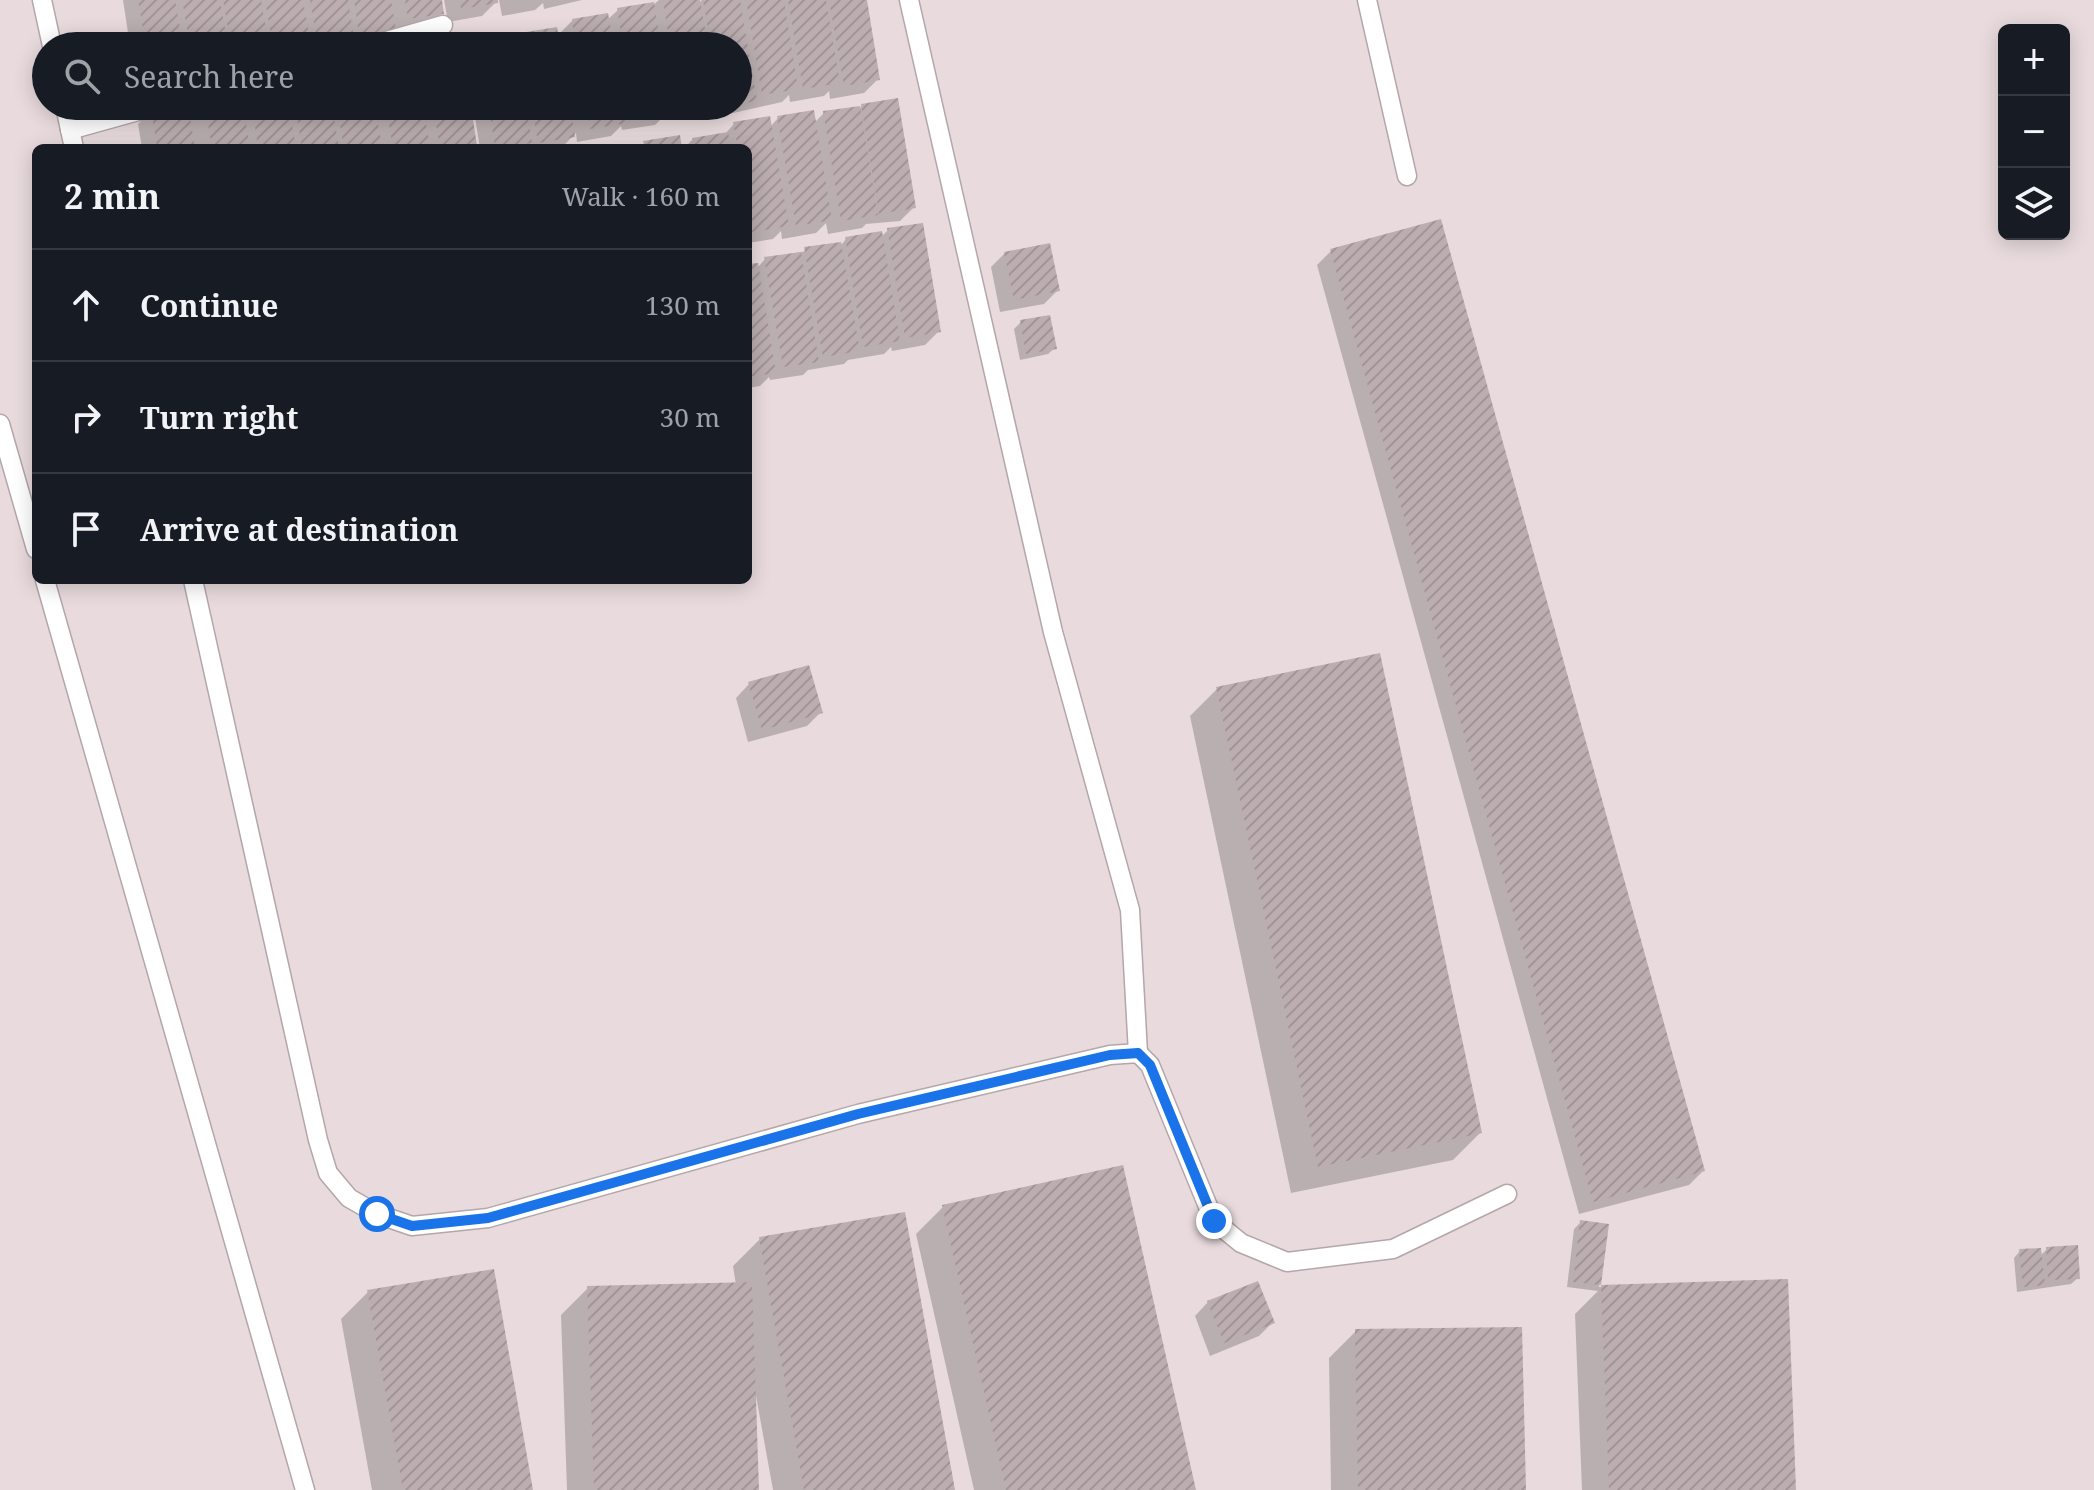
<!DOCTYPE html>
<meta charset="utf-8">
<style>
:root{--surface:#171b24;--page:#20242c;--text:#f1f3f6;--muted:#9ea1a6;--line:#363941}
body{margin:0;font-family:"Noto Serif",serif;background:var(--page);color:var(--text)}
.controls{position:absolute;right:24px;top:24px;display:grid;overflow:hidden;border-radius:12px;box-shadow:0 4px 20px #0003}
.controls button{width:72px;height:72px;display:grid;place-items:center;padding:0;border:0;border-bottom:2px solid var(--line);background:var(--surface);color:var(--text);font:40px sans-serif}
.stop{position:absolute;width:24px;height:24px;margin:-18px;border:6px solid #1a73e8;border-radius:50%;background:#fff}
.stop.end{background:#1a73e8;border-color:#fff;box-shadow:0 2px 8px #0008}
.list{margin:0;padding:0;list-style:none}
h2{display:flex;justify-content:space-between;align-items:center;height:104px;margin:0;padding:0 32px;font-size:34px}
h2 small{font-size:26px;font-weight:400;color:var(--muted)}
.list li{display:grid;grid-template-columns:52px 1fr auto;gap:24px;align-items:center;box-sizing:border-box;height:112px;padding:0 32px;border-top:2px solid var(--line)}
.list b{display:block;font-size:30px;white-space:nowrap}
.list em{font-size:26px;font-style:normal;color:var(--muted)}
.icon{flex:none;width:44px;height:44px;fill:none;stroke:currentColor;stroke-width:2;stroke-linecap:round;stroke-linejoin:round}
.map{position:relative;flex:none;width:2094px;height:1490px;overflow:hidden}
.search{position:absolute;background:var(--surface);box-shadow:0 4px 20px #0003;left:32px;top:32px;width:720px;height:88px;display:flex;align-items:center;gap:20px;box-sizing:border-box;padding:0 28px;border-radius:44px;color:var(--muted);font-size:30px}
.panel{position:absolute;background:var(--surface);box-shadow:0 4px 20px #0003;left:32px;top:144px;width:720px;height:440px;border-radius:12px}
.map>svg:first-child{display:block}
.shadow{fill:#0003}
.building{fill:url(#building-hatch)}
.lines{fill:none;stroke-linecap:round;stroke-linejoin:round}
.lane-casing{stroke:#b4a6a9;stroke-width:21}
.lane{stroke:#fff;stroke-width:18}
.route{stroke:#1a73e8;stroke-width:10}
</style>
<div class="map">
<svg width="2094" height="1490" viewBox="0 0 2094 1490">
<defs>
<pattern id="building-hatch" width="6" height="6" patternUnits="userSpaceOnUse" patternTransform="scale(2)"><rect width="6" height="6" fill="#bcaeb0"/><path d="M-1 1l2-2M0 6l6-6M5 7l2-2" fill="none" stroke="#a19596"/></pattern>
</defs>
<rect width="100%" height="100%" fill="#e9dbdd"/>
<g class="shadow">
<polygon points="123,0 440,0 442,13 428,27 359,46 130,46"/>
<polygon points="444,0 498,0 482,16 448,22"/>
<polygon points="499,0 582,0 544,9 543,3 535,10 502,16"/>
<polygon points="659,0 698,0 699,3 702,0 865,0 878,79 864,93 830,99 829,91 824,96 790,102 789,95 782,102 707,119 705,106 701,111 666,114 655,125 622,130 621,126 611,136 577,142 576,133 561,148 480,148 473,106 738,106 738,46 474,46 478,42 514,42 521,35 556,37 572,21 607,20 618,10 652,6"/>
<polygon points="181,106 186,106 187,113 194,106 469,106 475,145 142,148 138,124 152,111"/>
<polygon points="862,106 914,207 900,221 866,224 862,228 828,234 826,223 816,233 782,239 781,231 773,239 748,243 748,148 684,148 693,139 724,135 734,124 770,127 778,118 814,123 824,113 858,110"/>
<polygon points="888,230 939,331 925,345 892,351 891,347 884,354 848,360 844,364 808,370 803,375 770,380 769,377 760,386 748,388 748,266 757,268 765,259 842,244 846,239 881,237"/>
<polygon points="1331,251 1703,1171 1689,1185 1579,1214 1317,265"/>
<polygon points="1005,253 1058,290 1044,304 1000,312 991,267"/>
<polygon points="1021,322 1055,348 1048,354 1020,360 1014,329"/>
<polygon points="749,684 820,713 807,726 748,742 736,698"/>
<polygon points="1217,689 1480,1133 1453,1160 1291,1193 1190,716"/>
<polygon points="943,1207 1194,1490 974,1490 916,1234"/>
<polygon points="1581,1222 1607,1225 1599,1287 1786,1281 1794,1490 1582,1490 1575,1314 1598,1291 1567,1287 1574,1229"/>
<polygon points="760,1239 953,1490 773,1490 756,1396 757,1490 567,1490 561,1315 588,1288 736,1285 733,1266"/>
<polygon points="2047,1249 2078,1278 2071,1284 2017,1292 2014,1258 2020,1251 2040,1256"/>
<polygon points="368,1292 531,1490 372,1490 341,1319"/>
<polygon points="1208,1302 1272,1323 1259,1336 1210,1356 1195,1316"/>
<polygon points="1356,1331 1524,1490 1331,1490 1329,1358"/>
</g>
<g class="building">
<polygon points="138,0 175,0 183,46 146,46"/>
<polygon points="182,0 220,0 228,46 190,46"/>
<polygon points="223,0 261,0 269,46 231,46"/>
<polygon points="265,0 303,0 311,46 273,46"/>
<polygon points="310,0 348,0 355,44 318,46"/>
<polygon points="354,0 391,0 396,30 359,35"/>
<polygon points="405,0 442,0 444,14 408,19"/>
<polygon points="460,0 498,0 498,3 461,9"/>
<polygon points="663,0 700,0 708,46 670,46"/>
<polygon points="703,0 740,0 757,101 738,104 738,46 711,46"/>
<polygon points="746,0 784,0 798,89 762,95"/>
<polygon points="788,0 826,0 840,83 803,89"/>
<polygon points="829,0 867,0 880,80 844,86"/>
<polygon points="654,2 661,46 623,46 617,8"/>
<polygon points="608,13 614,46 576,46 572,19"/>
<polygon points="557,27 560,46 522,46 520,33"/>
<polygon points="514,34 516,46 479,46 478,40"/>
<polygon points="459,36 461,46 423,46 423,42"/>
<polygon points="898,98 916,208 879,214 861,104"/>
<polygon points="169,106 188,106 195,148 157,148 151,109"/>
<polygon points="205,106 243,106 250,148 212,148"/>
<polygon points="252,106 289,106 296,148 258,148"/>
<polygon points="295,106 332,106 339,148 302,148"/>
<polygon points="337,106 375,106 382,148 344,148"/>
<polygon points="386,106 423,106 430,148 393,148"/>
<polygon points="433,106 471,106 477,146 440,148"/>
<polygon points="489,106 526,106 532,143 495,148"/>
<polygon points="532,106 570,106 575,137 538,143"/>
<polygon points="586,106 624,106 627,123 590,129"/>
<polygon points="633,106 670,106 671,112 635,118"/>
<polygon points="860,106 878,215 841,221 823,111"/>
<polygon points="814,110 832,220 796,226 777,116"/>
<polygon points="770,116 789,226 752,232 748,207 748,148 738,148 733,122"/>
<polygon points="728,132 731,148 693,148 692,138"/>
<polygon points="680,135 682,148 645,148 643,141"/>
<polygon points="1441,219 1705,1171 1593,1202 1330,249"/>
<polygon points="923,223 941,332 905,338 887,228"/>
<polygon points="882,231 900,341 863,347 845,237"/>
<polygon points="841,242 860,351 823,357 804,247"/>
<polygon points="1050,243 1060,291 1014,300 1004,252"/>
<polygon points="801,252 819,362 783,367 764,257"/>
<polygon points="758,263 776,373 748,377 748,264"/>
<polygon points="1050,315 1057,349 1026,354 1020,320"/>
<polygon points="1380,653 1482,1133 1318,1167 1216,687"/>
<polygon points="809,665 823,713 762,730 748,682"/>
<polygon points="1123,1165 1196,1490 1006,1490 942,1205"/>
<polygon points="905,1212 955,1490 804,1490 759,1237"/>
<polygon points="1580,1220 1609,1224 1601,1285 1573,1282"/>
<polygon points="2078,1245 2080,1279 2048,1280 2046,1247"/>
<polygon points="2041,1248 2045,1285 2023,1287 2019,1249"/>
<polygon points="494,1269 533,1490 403,1490 367,1290"/>
<polygon points="1788,1279 1796,1490 1609,1490 1601,1285"/>
<polygon points="1258,1281 1275,1323 1224,1343 1207,1301"/>
<polygon points="752,1282 759,1490 594,1490 587,1286"/>
<polygon points="1522,1327 1526,1490 1358,1490 1355,1329"/>
</g>
<g class="lines">
<g class="lane-casing">
<g id="lane">
<polyline points="42,0 52,46"/>
<polyline points="909,0 1053,632 1130,910 1138,1053"/>
<polyline points="1367,0 1407,176"/>
<polyline points="369,46 443,25"/>
<polyline points="65,106 74,148"/>
<polyline points="70,130 156,106"/>
<polyline points="0,424 36,549"/>
<polyline points="45,580 305,1490"/>
<polyline points="193,580 318,1140 328,1173 349,1198 377,1214 412,1226 488,1218 858,1114 1110,1055 1138,1053 1150,1065 1214,1221 1241,1243 1287,1262 1393,1249 1507,1194"/>
</g>
</g>
<use href="#lane" class="lane"/>
</g>
<g class="lines">
<polyline class="route" points="377,1214 412,1226 488,1218 858,1114 1110,1055 1138,1053 1150,1065 1214,1221"/>
</g>
</svg>
<div class="controls">
<button>+</button>
<button>−</button>
<button><svg class="icon" aria-label="layers" viewBox="0 0 24 24"><path d="M12 4l9 5-9 5-9-5zM3 14l9 5 9-5"/></svg></button>
</div>
<div class="stop" style="left:377px;top:1214px"></div>
<div class="stop end" style="left:1214px;top:1221px"></div>
<div class="search"><svg class="icon" aria-label="search" viewBox="0 0 24 24"><circle cx="10" cy="10" r="6"/><path d="M15 15l6 6"/></svg>Search here</div>
<section class="panel">
<h2>2 min<small>Walk · 160 m</small></h2>
<ul class="list">
<li><svg class="icon" aria-label="ahead" viewBox="0 0 24 24"><path d="M12 20V5M6 11l6-6 6 6"/></svg><div><b>Continue</b></div><em>130 m</em></li>
<li><svg class="icon" aria-label="right" viewBox="0 0 24 24"><path d="M7 20v-9h11M14 6l5 5-5 5"/></svg><div><b>Turn right</b></div><em>30 m</em></li>
<li><svg class="icon" aria-label="arrive" viewBox="0 0 24 24"><path d="M6 21V4h12l-3 4 3 4H6"/></svg><div><b>Arrive at destination</b></div></li>
</ul>
</section>
</div>
